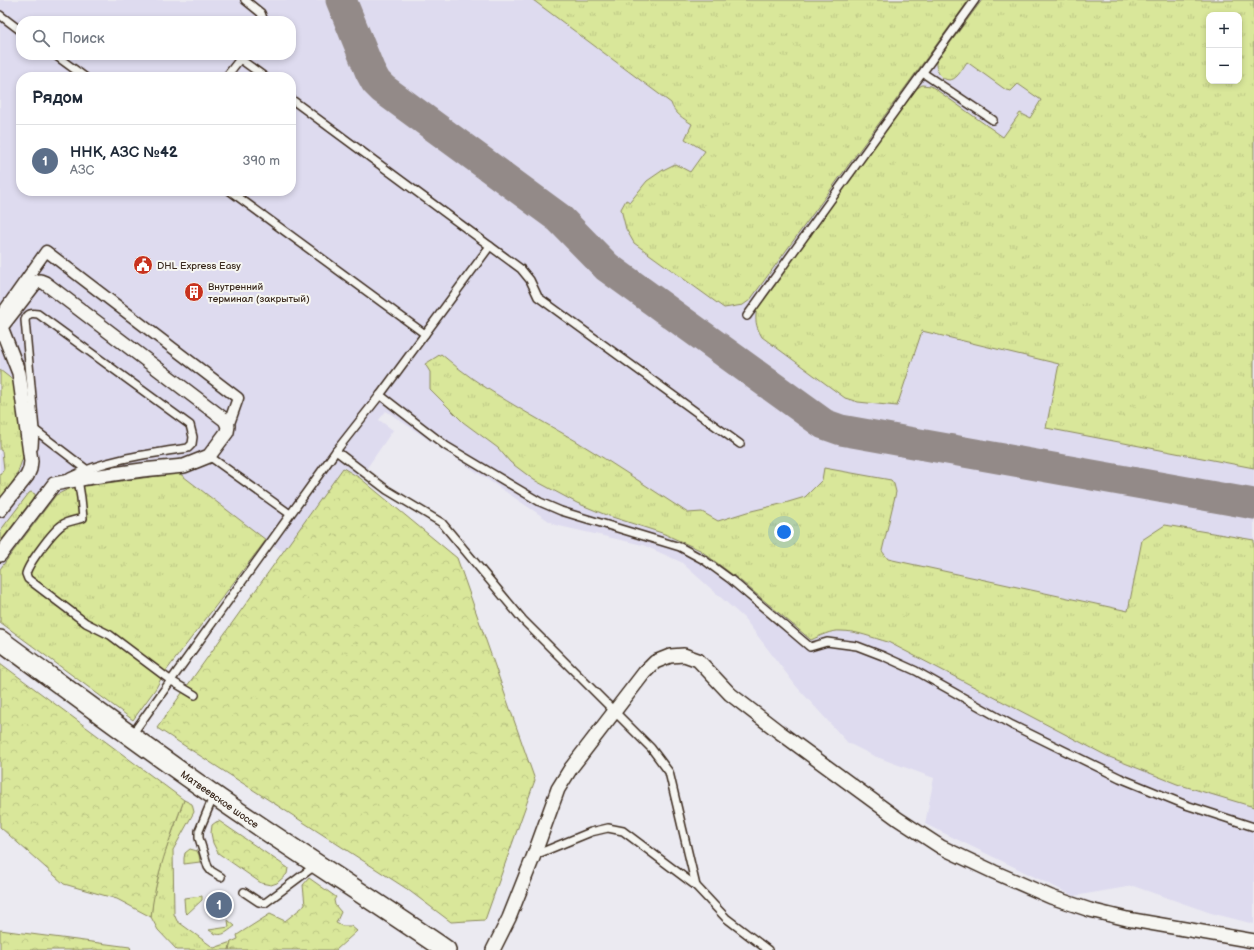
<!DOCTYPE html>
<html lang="ru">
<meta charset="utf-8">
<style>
:root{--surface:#fff;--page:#f2f2f3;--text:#1f2937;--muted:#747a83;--line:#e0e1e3;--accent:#c8321e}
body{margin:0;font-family:"Balsamiq Sans",sans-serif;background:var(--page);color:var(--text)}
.controls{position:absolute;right:12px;top:12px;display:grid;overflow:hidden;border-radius:8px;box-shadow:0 2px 6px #0003}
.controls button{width:36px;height:36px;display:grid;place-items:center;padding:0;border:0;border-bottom:1px solid var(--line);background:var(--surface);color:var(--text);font:20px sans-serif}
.you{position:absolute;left:784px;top:532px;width:14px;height:14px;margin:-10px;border:3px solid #fff;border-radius:50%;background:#1a73e8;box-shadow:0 0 0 6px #1a73e833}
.badge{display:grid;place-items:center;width:26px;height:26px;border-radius:50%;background:var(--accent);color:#fff;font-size:13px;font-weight:700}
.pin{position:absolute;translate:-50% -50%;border:2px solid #fff;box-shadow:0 1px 4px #0006}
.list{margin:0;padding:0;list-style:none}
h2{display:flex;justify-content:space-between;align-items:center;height:52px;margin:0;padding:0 16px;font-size:17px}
h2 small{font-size:13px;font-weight:400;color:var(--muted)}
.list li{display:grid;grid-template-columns:26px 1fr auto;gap:12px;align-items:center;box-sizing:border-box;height:72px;padding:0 16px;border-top:1px solid var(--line)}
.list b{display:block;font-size:15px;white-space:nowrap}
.list p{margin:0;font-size:13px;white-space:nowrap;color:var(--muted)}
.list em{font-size:13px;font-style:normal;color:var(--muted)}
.icon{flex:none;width:22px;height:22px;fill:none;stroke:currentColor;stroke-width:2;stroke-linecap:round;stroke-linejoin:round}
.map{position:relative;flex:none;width:1254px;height:950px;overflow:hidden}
.search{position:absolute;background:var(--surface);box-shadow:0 2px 6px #0003;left:16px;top:16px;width:280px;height:44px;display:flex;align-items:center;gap:10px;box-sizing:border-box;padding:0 14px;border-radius:16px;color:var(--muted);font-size:15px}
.panel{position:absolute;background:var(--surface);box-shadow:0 2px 6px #0003;left:16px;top:72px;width:280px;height:124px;border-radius:16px}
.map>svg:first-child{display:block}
.built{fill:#dedbef;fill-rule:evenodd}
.grass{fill:url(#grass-tufts);stroke:#8a885c;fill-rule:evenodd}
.forest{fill:url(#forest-crowns);stroke:#8a885c}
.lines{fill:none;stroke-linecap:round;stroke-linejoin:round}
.taxiway{stroke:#938a88;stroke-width:31}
.service-casing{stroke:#3b2a1e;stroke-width:10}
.pedestrian-casing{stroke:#3b2a1e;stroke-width:13}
.minor-casing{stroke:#3b2a1e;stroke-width:16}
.secondary-casing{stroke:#3b2a1e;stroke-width:22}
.service{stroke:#f6f6f2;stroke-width:7}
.pedestrian{stroke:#f6f6f2;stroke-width:10}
.minor{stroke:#f6f6f2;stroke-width:13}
.secondary{stroke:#f6f6f2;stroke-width:19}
.labels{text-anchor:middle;stroke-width:4;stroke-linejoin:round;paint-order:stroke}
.poi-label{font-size:10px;fill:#3b2a1e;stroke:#f6f6f2;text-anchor:start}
.street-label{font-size:10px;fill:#3b2a1e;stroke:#f6f6f2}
</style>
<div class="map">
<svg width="1254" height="950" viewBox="0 0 1254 950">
<defs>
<pattern id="grass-tufts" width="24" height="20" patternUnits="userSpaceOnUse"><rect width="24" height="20" fill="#d9e79a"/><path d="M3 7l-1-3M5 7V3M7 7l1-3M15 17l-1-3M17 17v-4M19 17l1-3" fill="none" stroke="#bbc684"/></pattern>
<pattern id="forest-crowns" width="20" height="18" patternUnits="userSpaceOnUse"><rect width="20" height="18" fill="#d9e79a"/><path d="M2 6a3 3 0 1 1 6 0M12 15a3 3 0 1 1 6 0" fill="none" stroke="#bbc684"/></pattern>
</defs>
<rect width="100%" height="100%" fill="#ebeaf1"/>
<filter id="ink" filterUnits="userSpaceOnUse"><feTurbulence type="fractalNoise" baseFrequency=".025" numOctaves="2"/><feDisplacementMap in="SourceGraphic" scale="8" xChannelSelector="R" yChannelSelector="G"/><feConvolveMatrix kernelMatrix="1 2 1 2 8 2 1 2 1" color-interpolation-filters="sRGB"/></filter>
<g filter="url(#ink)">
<path class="built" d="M0 0H1254V924L1211 913 1133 886 1074 896 925 824 934 778 874 756 848 743 796 686 744 618 681 562 643 545 555 525 386 411 379 420 393 430 360 478 343 468 284 552 265 540 163 675 156 688 0 576ZM1209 15H1239V81H1209ZM21 21H291V55H21ZM21 77H291V191H21Z"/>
<g class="grass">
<path d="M533 0H969L750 300 743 305 724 308 634 243 626 229 621 209 626 200 630 202 647 181 663 170 675 164 690 172 705 151 685 139 692 124C684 119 674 113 671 103Z"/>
<path d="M982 0H1254V468L1046 428 1059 364 922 331 897 406 858 402 845 398 762 337C755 325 755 320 757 306L916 89 922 85 931 86 1003 137 1020 113 1030 118 1041 100 1018 84 1011 91 1006 90 967 62C964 66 961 72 957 76 948 86 935 75 936 62ZM1209 15H1239V81H1209Z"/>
<path d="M441 354C481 389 530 414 576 441 614 464 651 489 688 513L702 512 718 521 747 512 785 503 805 497 822 480 824 468 891 480 894 484 896 492 882 551 888 559 1128 611 1142 540 1165 525 1254 540V807L1177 784 1107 756 888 642C873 638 857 631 841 631 831 630 820 636 811 640L742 582 700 550 662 533 606 515 577 503 534 480 510 462 498 448 463 422 430 389V372L425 364Z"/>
<polygon points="0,370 14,381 24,454 17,475 0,501 0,475 4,469 2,451 0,450"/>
<polygon points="179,473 266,540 163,675 156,688 133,720 0,622 0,569 56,495 71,488"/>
<polygon points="31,492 35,494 35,496 0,542 0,531 29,493"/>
<polygon points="184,800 192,804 194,812 173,850 174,914 177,921 214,948 231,942 229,950 177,950 158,930 151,917 153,899 162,861"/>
<polygon points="190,849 197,851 199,855 200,862 184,864 184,858 185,853"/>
<polygon points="202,896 202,900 187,914 185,912 184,898"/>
<path d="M228 920 235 926C225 933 221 939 209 930L229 927Z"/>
</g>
<g class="forest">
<polygon points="343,468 360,478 457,558 535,780 485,920 451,922 407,889 157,728"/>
<path d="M0 663 184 800C170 838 155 876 151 917L117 899 64 884 0 827Z"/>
<polygon points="219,821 288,868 287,874 277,883 271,885 261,883 218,853 213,843 211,833 212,825 216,822"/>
<polygon points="309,878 336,897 334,900 335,905 341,912 336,923 342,926 351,926 357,931 336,950 229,950 231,942 238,939 237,935 270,914 285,921 305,905 303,885"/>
<polygon points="0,930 130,947 131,950 0,950"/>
</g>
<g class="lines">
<polyline class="taxiway" points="341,0 370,71 376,82 383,89 559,218 607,267 824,424 841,430 1254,504"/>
<g class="service-casing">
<g id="service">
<polyline points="245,0 261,13 264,21"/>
<polyline points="0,15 21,31"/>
<polyline points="55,55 85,77"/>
<polyline points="240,59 265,77"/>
<polyline points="923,73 993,120"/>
<polyline points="226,77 243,55"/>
<polyline points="291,99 521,269 530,280 538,297 740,444"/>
<polyline points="230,191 425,334"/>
<polyline points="747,316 975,0"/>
<polyline points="380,395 446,446 540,502 561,511 680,547 704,560 730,579 810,647 827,642 857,646 883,656 916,671 1012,725 1120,778 1186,805 1254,827"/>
<polyline points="35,430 86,469"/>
<path d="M34 447 35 430 25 320C28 313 31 313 38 314L190 425 193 437 192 444 188 448C148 454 106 459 70 477"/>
<polyline points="336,451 387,490 442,523 523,620 651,748 669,772 696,886 726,918 768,950"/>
<polyline points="209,456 290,514"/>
<path d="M78 479 81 498 83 518C77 520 67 521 62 525 53 531 28 564 26 574L28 579 86 623 110 635 170 680 195 695"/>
<polyline points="131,736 336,451 380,395 490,246"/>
<polyline points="214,795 199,831 199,838 208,867 211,871 221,877"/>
<polyline points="535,855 591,832 608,828 623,831 696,886"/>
<polyline points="244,892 259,902 265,903 316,865"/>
</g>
</g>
<g class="pedestrian-casing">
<polyline id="pedestrian" points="0,316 46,251 238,398 228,426"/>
</g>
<g class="minor-casing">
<g id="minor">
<polyline points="0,510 27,476 30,469 31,461 19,373 1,327 36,282 40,281 45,283 225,420 228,426 227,432 209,456 184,466 142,470 86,478 54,484 0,555"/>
<polyline points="493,950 509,918 534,855 558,789 571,768 644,673 655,662 670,656 684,655 698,660 730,694 778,731 898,819 941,847 994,872 1051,897 1090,910 1127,919 1254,941"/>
</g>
</g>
<g class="secondary-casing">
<path id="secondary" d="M0 640C71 692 141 745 214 795 290 848 369 897 446 950"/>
</g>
<use href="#service" class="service"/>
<use href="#pedestrian" class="pedestrian"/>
<use href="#minor" class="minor"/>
<use href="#secondary" class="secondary"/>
</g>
</g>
<defs>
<g id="civic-disc" transform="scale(1)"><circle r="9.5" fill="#c8321e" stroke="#f6f6f2"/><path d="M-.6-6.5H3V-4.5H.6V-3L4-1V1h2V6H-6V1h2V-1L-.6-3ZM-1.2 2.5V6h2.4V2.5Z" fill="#fff"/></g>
<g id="building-disc" transform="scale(1)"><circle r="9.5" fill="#c8321e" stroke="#f6f6f2"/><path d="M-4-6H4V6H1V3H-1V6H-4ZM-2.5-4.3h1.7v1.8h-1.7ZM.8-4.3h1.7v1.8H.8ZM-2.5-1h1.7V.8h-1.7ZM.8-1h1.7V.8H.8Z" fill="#fff"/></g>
</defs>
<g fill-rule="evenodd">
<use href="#civic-disc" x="143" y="265"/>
<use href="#building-disc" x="194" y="292"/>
</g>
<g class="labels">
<g class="poi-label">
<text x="157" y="269">DHL Express Easy</text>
<text x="208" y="290">Внутренний<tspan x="208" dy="12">терминал (закрытый)</tspan></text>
</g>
<g class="street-label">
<text transform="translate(220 799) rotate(35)" y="4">Матвеевское шоссе</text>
</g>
</g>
</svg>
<div class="controls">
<button>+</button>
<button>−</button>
</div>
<div class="you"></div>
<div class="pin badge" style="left:219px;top:905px;background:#5c6f8a">1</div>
<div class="search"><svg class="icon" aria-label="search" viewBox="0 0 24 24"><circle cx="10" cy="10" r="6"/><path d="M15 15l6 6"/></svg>Поиск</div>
<section class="panel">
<h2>Рядом<small></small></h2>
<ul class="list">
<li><span class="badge" style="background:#5c6f8a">1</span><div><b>ННК, АЗС №42</b><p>АЗС</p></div><em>390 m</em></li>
</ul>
</section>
</div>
